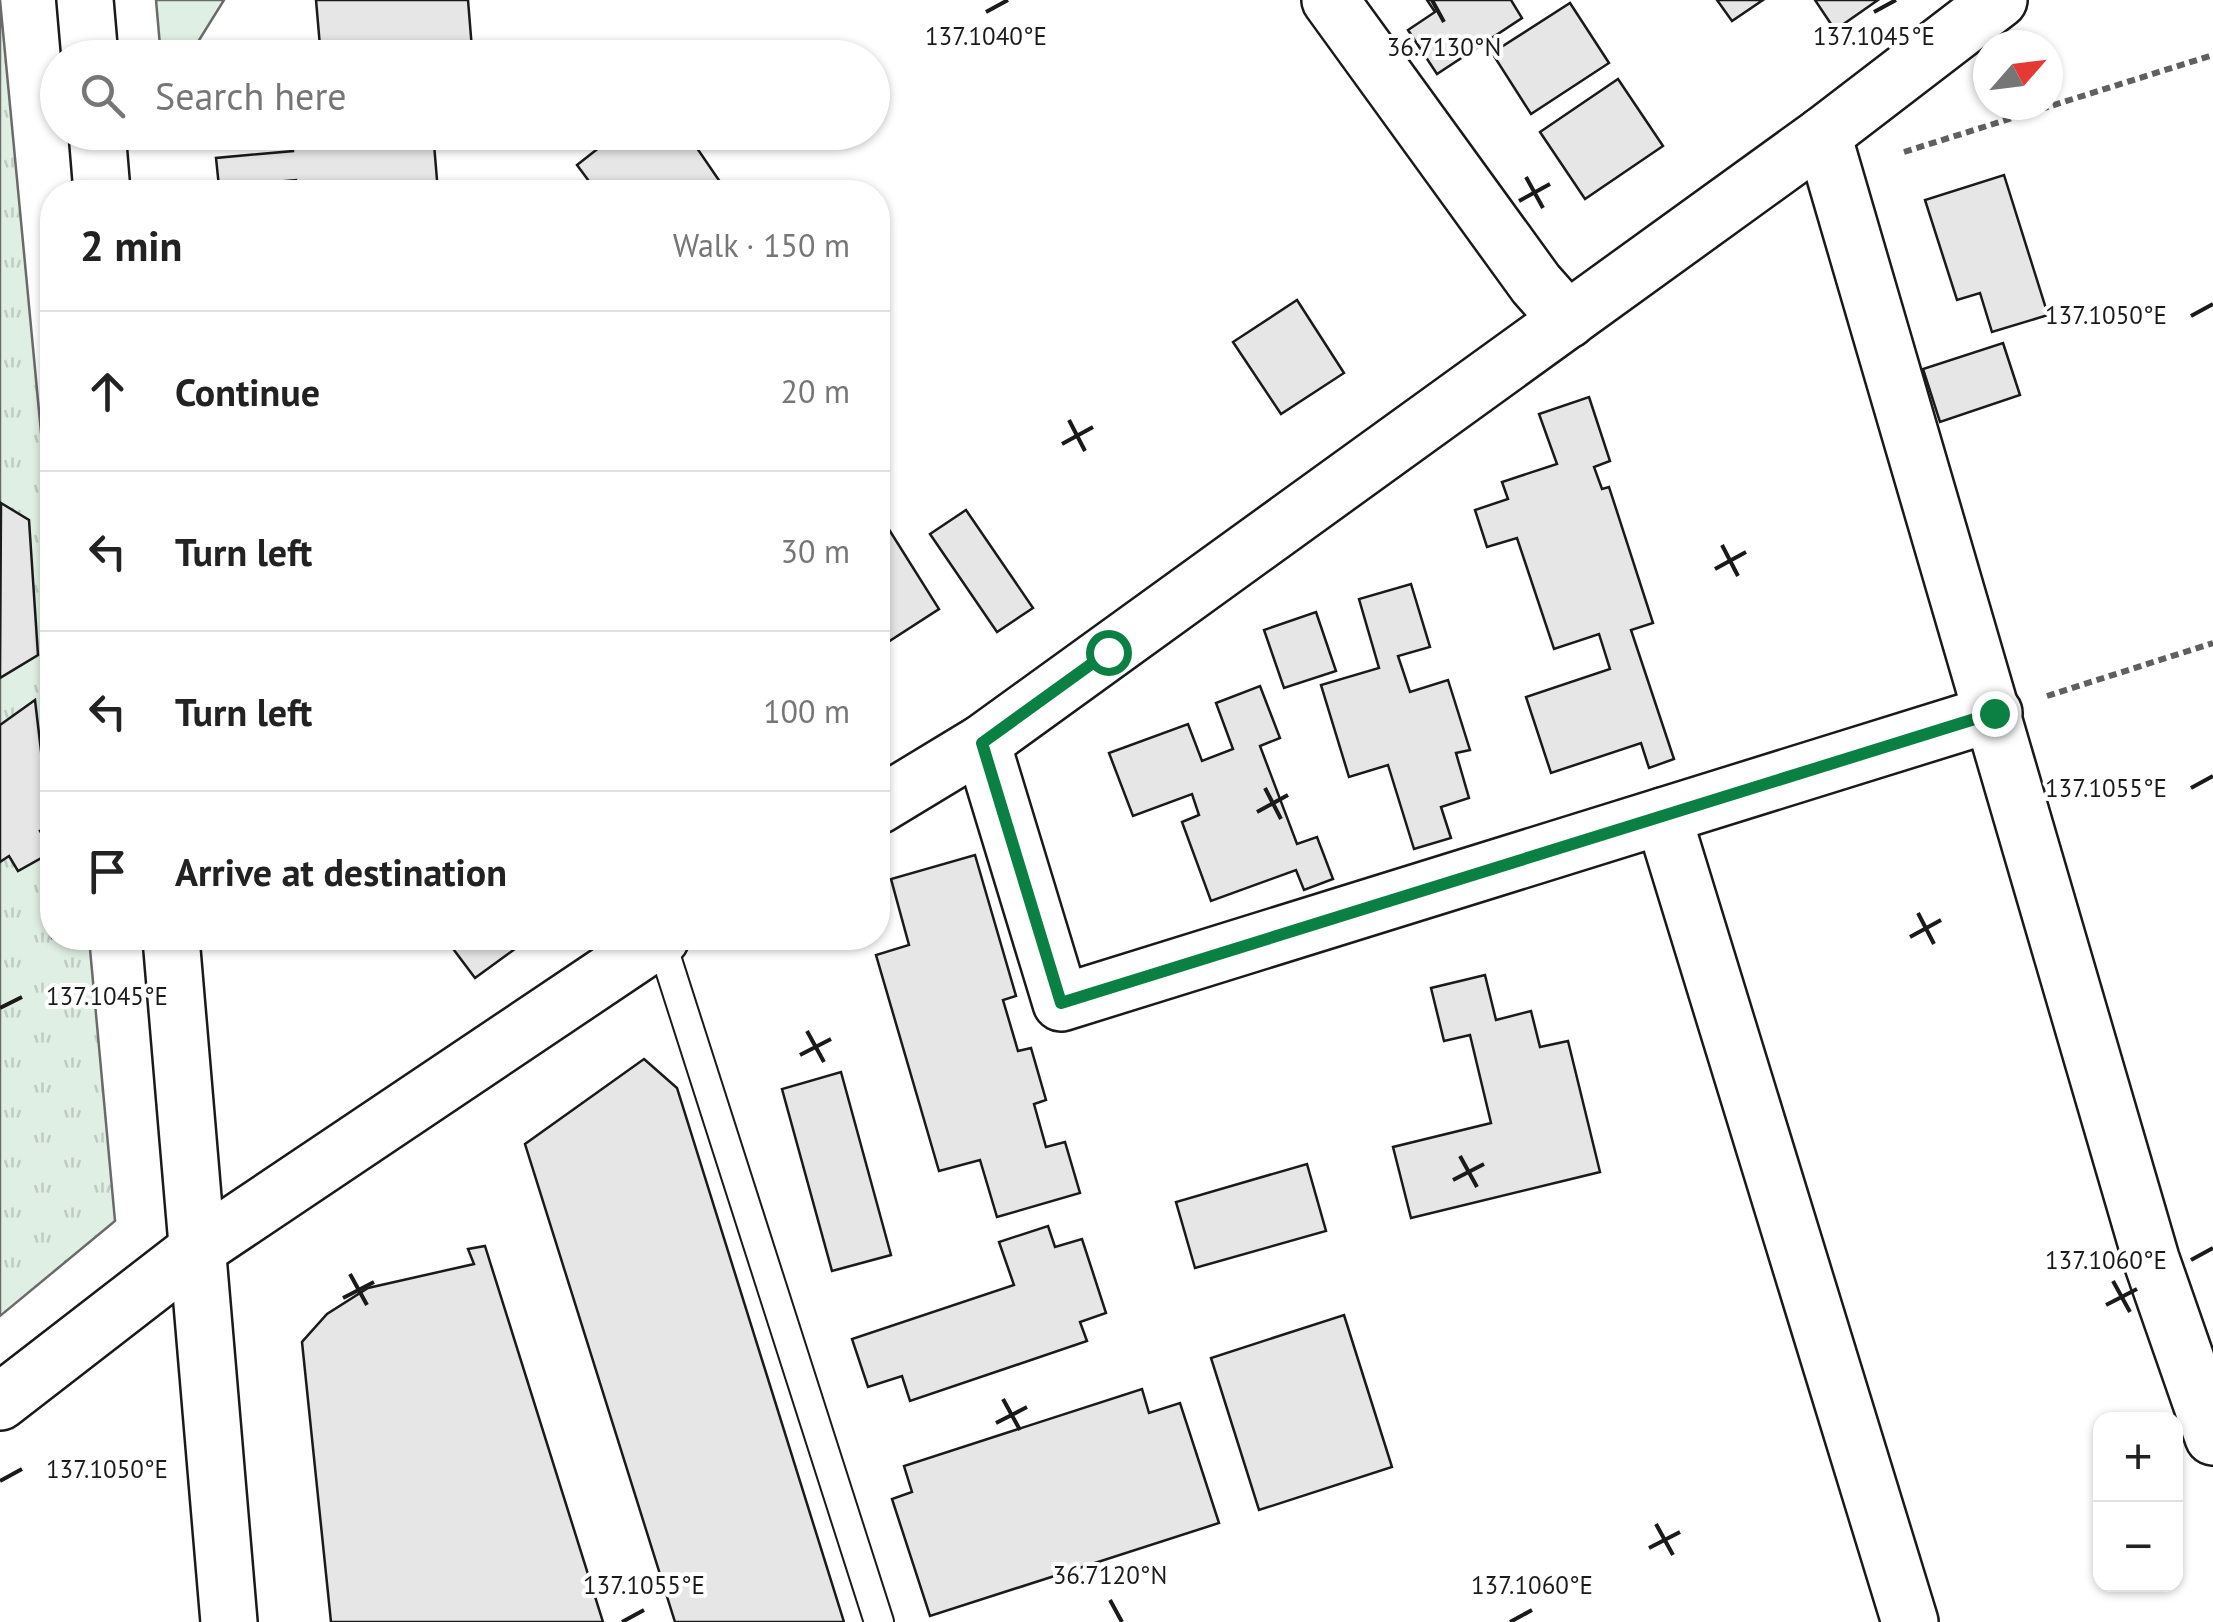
<!DOCTYPE html>
<meta charset="utf-8">
<style>
:root{--surface:#fff;--page:#f2f2f2;--text:#222;--muted:#767676;--line:#e0e0e0}
body{margin:0;font-family:"PT Sans",sans-serif;background:var(--page);color:var(--text)}
.controls{position:absolute;right:30px;bottom:30px;display:grid;overflow:hidden;border-radius:20px;box-shadow:0 2px 8px #0004}
.controls button{width:90px;height:90px;display:grid;place-items:center;padding:0;border:0;border-bottom:2px solid var(--line);background:var(--surface);color:var(--text);font:50px sans-serif}
.compass{position:absolute;left:1973px;top:30px;width:90px;height:90px;border-radius:50%;background:var(--surface);box-shadow:0 2px 8px #0004;rotate:62deg}
.stop{position:absolute;width:30px;height:30px;margin:-22px;border:8px solid #0b8043;border-radius:50%;background:#fff}
.stop.end{background:#0b8043;border-color:#fff;box-shadow:0 2px 10px #0008}
.list{margin:0;padding:0;list-style:none}
h2{display:flex;justify-content:space-between;align-items:center;height:130px;margin:0;padding:0 40px;font-size:42px}
h2 small{font-size:32px;font-weight:400;color:var(--muted)}
.list li{display:grid;grid-template-columns:65px 1fr auto;gap:30px;align-items:center;box-sizing:border-box;height:160px;padding:0 40px;border-top:2px solid var(--line)}
.list b{display:block;font-size:38px;white-space:nowrap}
.list em{font-size:32px;font-style:normal;color:var(--muted)}
.icon{flex:none;width:55px;height:55px;fill:none;stroke:currentColor;stroke-width:2;stroke-linecap:round;stroke-linejoin:round}
.map{position:relative;flex:none;width:2213px;height:1622px;overflow:hidden}
.search{position:absolute;background:var(--surface);box-shadow:0 2px 8px #0004;left:40px;top:40px;width:850px;height:110px;display:flex;align-items:center;gap:25px;box-sizing:border-box;padding:0 35px;border-radius:55px;color:var(--muted);font-size:38px}
.panel{position:absolute;background:var(--surface);box-shadow:0 2px 8px #0004;left:40px;top:180px;width:850px;height:770px;border-radius:40px}
.map>svg:first-child{display:block}
.grass{fill:#e0efe3;stroke:#6a6a6a;stroke-width:2.5}
.park{fill:url(#park-tufts);stroke:#6a6a6a;stroke-width:2.5}
.building{fill:#e6e6e6;stroke:#1a1a1a;stroke-width:2.5}
.lines{fill:none;stroke-linecap:round;stroke-linejoin:round}
.lane-casing{stroke:#1a1a1a;stroke-width:32}
.street-casing{stroke:#1a1a1a;stroke-width:60}
.secondary-casing{stroke:#1a1a1a;stroke-width:60}
.path{stroke:#5f5f5f;stroke-width:6;stroke-dasharray:8 5;stroke-linecap:butt}
.lane{stroke:#fff;stroke-width:28}
.street{stroke:#fff;stroke-width:55}
.secondary{stroke:#fff;stroke-width:55}
.route{stroke:#0b8043;stroke-width:12}
.ticks{fill:none;stroke:#1a1a1a;stroke-width:4}
.ticks-label{font-size:25px;text-anchor:middle;fill:#1a1a1a;stroke:#fff;stroke-width:8;stroke-linejoin:round;paint-order:stroke}
</style>
<div class="map">
<svg width="2213" height="1622" viewBox="0 0 2213 1622">
<defs>
<pattern id="park-tufts" width="24" height="20" patternUnits="userSpaceOnUse" patternTransform="scale(2.5)"><rect width="24" height="20" fill="#e0efe3"/><path d="M3 7l-1-3M5 7V3M7 7l1-3M15 17l-1-3M17 17v-4M19 17l1-3" fill="none" stroke="#c0ccc2"/></pattern>
</defs>
<rect width="100%" height="100%" fill="#fff"/>
<polygon class="grass" points="156,0 224,0 188,58 161,57"/>
<polygon class="park" points="0,0 52,548 52,938 89,938 115,1221 0,1316"/>
<g class="building">
<polygon points="316,0 468,0 472,49 558,42 560,58 321,58"/>
<polygon points="1427,0 1511,0 1522,18 1437,74 1408,30 1435,12"/>
<polygon points="1717,0 1763,0 1732,21"/>
<polygon points="1815,0 1878,0 1835,30"/>
<polygon points="1570,3 1609,63 1531,114 1492,53"/>
<polygon points="1618,79 1663,146 1585,199 1540,132"/>
<polygon points="291,132 433,132 438,192 297,192 296,180 219,187 216,158 293,151"/>
<polygon points="619,132 686,132 727,192 597,192 577,165"/>
<polygon points="2004,175 2048,315 1992,332 1980,293 1957,300 1925,200"/>
<polygon points="1297,300 1344,373 1281,414 1233,342"/>
<polygon points="2003,343 2020,395 1940,422 1923,369"/>
<polygon points="1589,397 1610,461 1594,467 1602,489 1609,487 1653,623 1631,630 1674,759 1649,768 1641,743 1551,773 1526,697 1610,669 1599,634 1554,649 1517,538 1487,547 1475,510 1508,499 1502,482 1557,464 1539,414"/>
<polygon points="1,503 29,520 38,655 0,678"/>
<polygon points="966,510 1033,608 997,632 930,534"/>
<polygon points="878,512 939,609 888,642 878,626"/>
<polygon points="1411,584 1430,647 1398,656 1410,692 1448,680 1470,750 1456,753 1469,798 1441,807 1451,838 1414,849 1388,765 1349,777 1321,685 1379,668 1359,599"/>
<polygon points="1316,612 1336,671 1284,688 1264,630"/>
<polygon points="1260,686 1280,738 1260,746 1297,844 1317,837 1333,879 1304,890 1296,870 1211,901 1182,822 1199,815 1192,794 1133,816 1109,753 1188,724 1202,761 1233,749 1216,703"/>
<polygon points="35,700 50,827 40,831 52,852 18,871 9,856 0,862 0,725"/>
<polygon points="975,855 1016,996 1003,1000 1018,1051 1031,1048 1046,1100 1034,1104 1046,1147 1065,1142 1080,1193 997,1217 980,1160 939,1171 876,955 909,945 891,879"/>
<polygon points="445,938 530,938 475,978"/>
<polygon points="1485,975 1496,1020 1531,1011 1540,1047 1568,1041 1600,1172 1411,1218 1393,1147 1491,1123 1470,1035 1444,1041 1431,988"/>
<polygon points="644,1059 677,1088 844,1622 675,1622 525,1144"/>
<polygon points="841,1072 891,1255 832,1271 782,1089"/>
<polygon points="1307,1164 1326,1231 1195,1268 1176,1202"/>
<polygon points="1048,1226 1055,1247 1082,1239 1106,1313 1080,1322 1087,1341 910,1401 902,1376 868,1387 852,1339 1014,1285 999,1242"/>
<polygon points="485,1246 603,1622 331,1622 302,1342 327,1314 368,1288 474,1264 468,1249"/>
<polygon points="1344,1315 1392,1467 1259,1510 1211,1358"/>
<polygon points="1142,1389 1149,1413 1180,1403 1219,1523 930,1616 892,1499 912,1492 904,1466"/>
</g>
<g class="lines">
<g class="lane-casing">
<polyline id="lane" points="660,938 879,1622"/>
</g>
<g class="street-casing">
<g id="street">
<polyline points="1330,0 1536,284 1568,320"/>
<polyline points="1823,135 2151,1259 2213,1437"/>
<polyline points="982,743 1061,1003 1994,713"/>
<polyline points="1663,816 1910,1622"/>
</g>
</g>
<g class="secondary-casing">
<g id="secondary">
<polyline points="85,0 90,58"/>
<polyline points="97,132 102,192"/>
<polyline points="878,806 982,743 1823,135 1999,0"/>
<polyline points="171,938 229,1622"/>
<polyline points="0,1402 199,1248 661,938"/>
</g>
</g>
<g class="path">
<polyline points="1904,152 2213,55"/>
<polyline points="2047,696 2213,643"/>
</g>
<use href="#lane" class="lane"/>
<use href="#street" class="street"/>
<use href="#secondary" class="secondary"/>
</g>
<g class="lines">
<polyline class="route" points="1108,652 982,743 1061,1003 1994,713"/>
</g>
<path class="ticks" d="M1432 0 1444 22M986 12 1008 0M1874 12 1896 0M1526 177 1543 208M1519 201 1550 184M2191 316 2213 304M1069 420 1085 451M1062 444 1093 427M1722 545 1738 576M1715 569 1746 552M1265 788 1281 819M2191 788 2213 776M1257 812 1288 795M1918 913 1934 944M1910 937 1941 920M0 1008 22 997M807 1031 824 1062M800 1055 831 1039M1460 1156 1477 1187M1453 1180 1484 1164M2191 1260 2213 1248M350 1274 367 1305M2113 1281 2130 1312M343 1298 374 1282M2106 1305 2137 1289M1003 1399 1020 1430M996 1423 1027 1407M0 1481 22 1469M1656 1524 1673 1555M1649 1548 1680 1532M1110 1600 1122 1622M622 1622 644 1610M1510 1622 1532 1610"/>
<g class="ticks-label">
<text x="986" y="45">137.1040°E</text>
<text x="1874" y="45">137.1045°E</text>
<text x="1444" y="56">36.7130°N</text>
<text x="2106" y="324">137.1050°E</text>
<text x="2106" y="797">137.1055°E</text>
<text x="107" y="1005">137.1045°E</text>
<text x="2106" y="1269">137.1060°E</text>
<text x="107" y="1478">137.1050°E</text>
<text x="1110" y="1584">36.7120°N</text>
<text x="644" y="1594">137.1055°E</text>
<text x="1532" y="1594">137.1060°E</text>
</g>
</svg>
<div class="controls">
<button>+</button>
<button>−</button>
</div>
<svg class="compass" viewBox="-18 -18 36 36"><path d="M0-13l5 13h-10z" fill="#e53935"/><path d="M0 13l5-13h-10z" fill="#767676"/></svg>
<div class="stop" style="left:1108px;top:652px"></div>
<div class="stop end" style="left:1994px;top:713px"></div>
<div class="search"><svg class="icon" aria-label="search" viewBox="0 0 24 24"><circle cx="10" cy="10" r="6"/><path d="M15 15l6 6"/></svg>Search here</div>
<section class="panel">
<h2>2 min<small>Walk · 150 m</small></h2>
<ul class="list">
<li><svg class="icon" aria-label="ahead" viewBox="0 0 24 24"><path d="M12 20V5M6 11l6-6 6 6"/></svg><div><b>Continue</b></div><em>20 m</em></li>
<li><svg class="icon" aria-label="left" viewBox="0 0 24 24"><path d="M17 20v-9H6M10 6l-5 5 5 5"/></svg><div><b>Turn left</b></div><em>30 m</em></li>
<li><svg class="icon" aria-label="left" viewBox="0 0 24 24"><path d="M17 20v-9H6M10 6l-5 5 5 5"/></svg><div><b>Turn left</b></div><em>100 m</em></li>
<li><svg class="icon" aria-label="arrive" viewBox="0 0 24 24"><path d="M6 21V4h12l-3 4 3 4H6"/></svg><div><b>Arrive at destination</b></div></li>
</ul>
</section>
</div>
